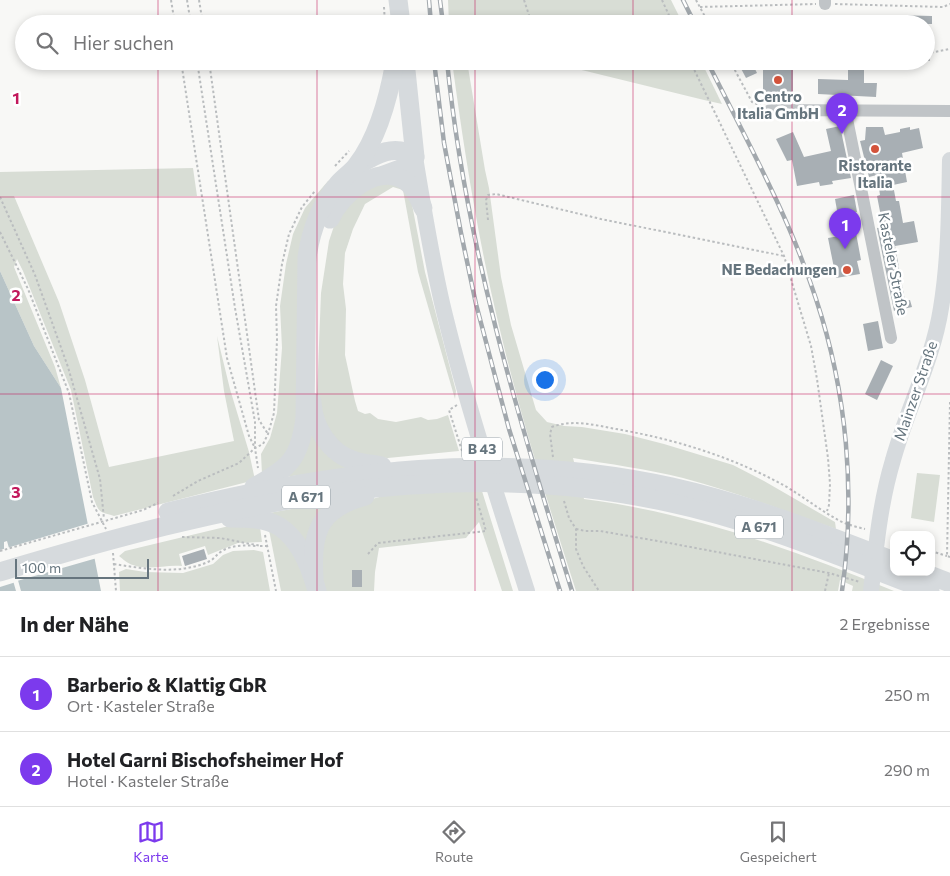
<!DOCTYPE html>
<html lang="de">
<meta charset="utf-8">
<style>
:root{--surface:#fff;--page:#f2f2f2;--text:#202124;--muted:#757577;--line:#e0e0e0;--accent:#7c3aed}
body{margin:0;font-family:Commissioner,sans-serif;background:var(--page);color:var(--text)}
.controls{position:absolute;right:15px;bottom:15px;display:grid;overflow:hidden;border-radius:10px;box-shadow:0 2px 8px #0003}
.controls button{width:45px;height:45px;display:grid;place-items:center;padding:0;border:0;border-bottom:1px solid var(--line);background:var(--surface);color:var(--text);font:25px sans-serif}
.scale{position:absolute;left:15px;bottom:12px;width:134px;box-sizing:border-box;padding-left:5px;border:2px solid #66757e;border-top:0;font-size:14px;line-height:18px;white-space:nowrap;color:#66757e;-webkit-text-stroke:4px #fff;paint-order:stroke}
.you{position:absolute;left:544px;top:379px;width:18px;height:18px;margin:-12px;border:4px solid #fff;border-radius:50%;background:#1a73e8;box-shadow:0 0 0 8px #1a73e833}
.badge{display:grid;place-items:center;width:32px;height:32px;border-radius:50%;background:var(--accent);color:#fff;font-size:16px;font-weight:700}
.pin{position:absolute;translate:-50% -41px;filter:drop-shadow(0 1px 2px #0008)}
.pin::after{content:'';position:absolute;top:26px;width:18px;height:15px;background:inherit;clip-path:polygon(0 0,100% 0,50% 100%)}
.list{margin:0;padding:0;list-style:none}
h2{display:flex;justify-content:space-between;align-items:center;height:65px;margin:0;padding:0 20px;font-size:21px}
h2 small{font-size:16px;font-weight:400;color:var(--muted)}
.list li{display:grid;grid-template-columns:32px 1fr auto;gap:15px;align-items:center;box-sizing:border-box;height:75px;padding:0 20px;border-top:1px solid var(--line)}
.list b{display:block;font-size:19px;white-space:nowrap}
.list p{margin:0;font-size:16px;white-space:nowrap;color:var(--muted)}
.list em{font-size:16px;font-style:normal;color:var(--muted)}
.icon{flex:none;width:28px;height:28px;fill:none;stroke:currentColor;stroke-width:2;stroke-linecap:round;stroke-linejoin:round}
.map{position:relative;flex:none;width:950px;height:591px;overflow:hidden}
.search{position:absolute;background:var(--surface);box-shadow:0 2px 8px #0003;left:15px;right:15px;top:15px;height:55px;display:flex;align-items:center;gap:12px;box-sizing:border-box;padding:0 18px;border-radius:28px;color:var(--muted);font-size:19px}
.sheet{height:215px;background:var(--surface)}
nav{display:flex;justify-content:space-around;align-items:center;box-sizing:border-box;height:70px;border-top:1px solid var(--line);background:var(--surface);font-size:14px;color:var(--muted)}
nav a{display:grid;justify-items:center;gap:2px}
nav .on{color:var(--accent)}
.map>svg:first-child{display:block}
.green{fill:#d8ddd5}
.water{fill:#b8c4c7}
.pier{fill:#f8f8f6}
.building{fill:#a8afb4}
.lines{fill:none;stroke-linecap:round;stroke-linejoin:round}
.path{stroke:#babdbf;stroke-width:2;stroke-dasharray:2.5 2.5;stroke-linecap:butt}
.minor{stroke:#c0c4c7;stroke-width:12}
.major{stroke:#d6dadd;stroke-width:16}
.highway{stroke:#d6dadd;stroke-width:19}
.rail-casing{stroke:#a2a8ad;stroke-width:4.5}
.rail{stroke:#fff;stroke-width:2.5;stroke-dasharray:8;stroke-linecap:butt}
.grid{fill:none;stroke:#c2185b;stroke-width:1;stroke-opacity:0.55}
.poi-dot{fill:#d3533b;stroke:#fff;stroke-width:2}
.labels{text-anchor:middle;stroke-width:5;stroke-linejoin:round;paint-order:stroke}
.shield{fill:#fff;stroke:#949ea5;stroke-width:1}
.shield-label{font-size:14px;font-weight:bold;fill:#66757e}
.poi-label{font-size:15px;font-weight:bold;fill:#66757e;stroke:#fff}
.street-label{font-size:15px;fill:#66757e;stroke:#fff}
.grid-label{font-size:16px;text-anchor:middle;font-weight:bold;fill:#c2185b;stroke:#fff;stroke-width:5;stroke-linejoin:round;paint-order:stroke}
</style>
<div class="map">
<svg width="950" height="591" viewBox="0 0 950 591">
<rect width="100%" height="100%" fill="#f8f8f6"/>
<g class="green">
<polygon points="448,0 671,0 683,24 449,24"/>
<path d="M452 61H467L485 170 489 188 501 277 511 325 536 410 547 422 564 426 582 427 625 434 664 444 733 465 764 481 835 522 836 529C785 511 735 492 683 478 647 469 609 464 573 458L584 499C692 513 794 550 894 591H852L853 586 840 580 838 591H576C548 503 520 416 499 326 478 239 464 150 452 61Z"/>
<polygon points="545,61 701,61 722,104 704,100"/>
<path d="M193 168 197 196H14L59 302 85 380 109 467 234 441 224 391 217 336 230 389 249 452 255 480 114 516C98 511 100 514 93 497L71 390 23 271 17 259 14 267 55 367 61 388 34 346 0 271V172Z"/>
<polygon points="388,178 410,194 425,272 456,391 455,399 418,272 403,190 393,187 365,204 353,229 345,253 343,284 346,309 345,355 355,401 358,411 365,414 370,413 378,419 396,422 421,417 428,420 437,419 448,415 459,451 388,458 364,457 331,439 317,396 321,293 329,241 335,223 359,192"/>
<polygon points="333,179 322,201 304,386 293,450 262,474 261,454 270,438 277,413 282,348 280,306 286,264 293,234 305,208 328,181"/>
<polygon points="307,434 317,434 375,466 284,477"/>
<polygon points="917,473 940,475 934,522 911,518"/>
<polygon points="470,489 482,491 513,591 502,591 479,522 466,538 379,548 375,572 374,591 323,591 322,531 354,504 383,496"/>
<polygon points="347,499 309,543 258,515"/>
<path d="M229 526 260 527 262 542 238 543 208 555 205 546 179 554 182 566C167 564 148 571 133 565 128 564 123 559 119 556L125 551Z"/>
<polygon points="269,530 293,546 309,591 281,591"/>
<polygon points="254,550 263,552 270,591 120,591 119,572 126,569 145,572 183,573 213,564 223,555 233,551"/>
</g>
<polygon class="water" points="0,271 34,346 61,388 101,591 21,591 7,541 4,542 4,549 16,591 0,591"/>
<polygon class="pier" points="90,523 97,558 17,581 16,577 16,582 0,587 0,550 7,548 14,571 7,548"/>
<g class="building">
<polygon points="893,15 932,16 932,24 892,24"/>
<polygon points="737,61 751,61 757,73 746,78"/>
<polygon points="763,61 786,61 786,68 793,68 793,92 763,92"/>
<polygon points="848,61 864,61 864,83 877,83 876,97 818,94 818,79 848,80"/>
<polygon points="840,126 851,178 832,181 833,184 820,186 819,182 797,186 792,160 787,161 776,139 793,132 804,157 831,151 826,129"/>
<polygon points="866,127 883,127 885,135 900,132 900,129 910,127 910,130 919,128 923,148 902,153 907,182 893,185 896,201 899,201 903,223 914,221 918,242 895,246 905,301 910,300 912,307 894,311 877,228 883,227 877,196 880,195 877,175 869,177 860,141 865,140"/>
<polygon points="854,195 857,212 838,216 835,199"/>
<polygon points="856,233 861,260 857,261 860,274 836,278 828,238"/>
<polygon points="878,321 883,348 868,351 863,324"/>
<polygon points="881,360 893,366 877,400 865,394"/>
<polygon points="204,549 207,559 185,566 182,556"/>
<rect x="352" y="570" width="10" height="17"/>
</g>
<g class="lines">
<g class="path">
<polyline points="171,0 175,24"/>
<polyline points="187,0 191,24"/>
<polyline points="199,0 203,24"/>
<polyline points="524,0 532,24"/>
<polyline points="662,0 673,24"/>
<polyline points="696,0 709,24"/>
<polyline points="835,4 943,7 950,4"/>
<polyline points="384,7 385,24"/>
<polyline points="700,7 816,4"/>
<polyline points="181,61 227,358 249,436 254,446"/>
<polyline points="197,61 235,308 255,422 255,448 258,468"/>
<polyline points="209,61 259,420 268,434"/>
<polyline points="690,61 784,256 811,346 817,379 828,458 830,484 829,505 827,511"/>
<polyline points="730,61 752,102 761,106"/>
<polyline points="929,61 929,53 950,49"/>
<polyline points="335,166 349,151"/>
<polyline points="0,197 35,275 68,367 100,479 104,519"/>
<polyline points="488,220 486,200 488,195 496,194 601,219 784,256"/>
<polyline points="0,232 28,289 69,393 92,502 106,529"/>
<polyline points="950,402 947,556 950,557"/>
<polyline points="457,405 449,410 463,454"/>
<path d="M553 457 550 434 552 427C573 419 594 425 616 429 674 439 733 457 785 486 804 497 821 511 840 521 848 525 857 527 865 529"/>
<polyline points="173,496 198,481 239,463 255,448 263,444 268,434 274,413 277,339 276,306 282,264 289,234 302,207 315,191"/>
<polyline points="564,501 569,518 576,529 576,549 583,566 599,591"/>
<polyline points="576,529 585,531 600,531 669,543 829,573 860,582"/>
<polyline points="265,535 276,591"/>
<polyline points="182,537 220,538 261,546"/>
<polyline points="260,546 267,546"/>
<polyline points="0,551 143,510 158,503"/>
<polyline points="931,551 947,556"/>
<polyline points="113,553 116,591"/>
<polyline points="368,554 378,543 486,531 476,497"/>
<path d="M114 564C145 569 181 575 210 561 214 559 217 554 222 551 232 545 245 545 256 546"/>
<polyline points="825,591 829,573"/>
</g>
<g class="minor">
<polyline points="825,4 825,0"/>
<polyline points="845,109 891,338"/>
<polyline points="770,110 950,111"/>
</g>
<g class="major">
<path d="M415 157C423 206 431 255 442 303 465 400 497 496 527 591"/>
<path d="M871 591C876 547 880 503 893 460 907 409 933 360 941 308 949 259 949 210 950 160"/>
</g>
<g class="highway">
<polyline points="398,0 401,24"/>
<path d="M357 166C376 154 395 143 415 157"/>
<polyline points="384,175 403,168 415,157 405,61"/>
<path d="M330 219C341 195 376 163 404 180 414 186 419 198 423 208"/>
<path d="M312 402C313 427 330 454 355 461 364 464 373 464 382 466"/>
<path d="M254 487C290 468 300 458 305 418L307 257C311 230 320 205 338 184 344 177 352 172 357 165 379 136 389 96 395 61"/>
<path d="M168 512C336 470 501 449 672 487 749 504 821 533 894 561"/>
<path d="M230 518C247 518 266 518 280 527 300 540 311 569 317 591"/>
<path d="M0 572C220 506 441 451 671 503 760 522 845 559 930 591"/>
<polyline points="922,572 950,583"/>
<path d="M314 578C311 533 318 509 365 496"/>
</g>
<g class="rail-casing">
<g id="rail">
<polyline points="429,0 431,24"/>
<polyline points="440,0 443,24"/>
<polyline points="683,0 695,24"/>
<polyline points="434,61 444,143 461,233 476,304 509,429 560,591"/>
<path d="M447 61C465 243 518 417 572 591"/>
<path d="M707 61C746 139 789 216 816 299 847 392 856 494 842 591"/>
</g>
</g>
<use href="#rail" class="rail"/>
</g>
<path class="grid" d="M158 0V24M317 0V24M475 0V24M633 0V24M792 0V24M158 61V591M317 61V591M475 61V591M633 61V591M792 61V591M0 197H950M0 394H950"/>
<g class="poi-dot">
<circle cx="778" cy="80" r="5"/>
<circle cx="875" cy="149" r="5"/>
<circle cx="847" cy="270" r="5"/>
</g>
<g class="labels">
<g class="shield">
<rect x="462" y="437.5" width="40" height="23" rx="4"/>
<rect x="282" y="485.5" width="48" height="23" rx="4"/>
<rect x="735" y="515.5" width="48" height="23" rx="4"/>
</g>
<g class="shield-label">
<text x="482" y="454">B 43</text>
<text x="306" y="502">A 671</text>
<text x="759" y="532">A 671</text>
</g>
<g class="poi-label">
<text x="778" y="102">Centro<tspan x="778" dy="17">Italia GmbH</tspan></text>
<text x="875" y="171">Ristorante<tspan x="875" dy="17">Italia</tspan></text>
<text x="837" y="275" text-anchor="end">NE Bedachungen</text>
</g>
<g class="street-label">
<text transform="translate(893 264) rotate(79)" y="5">Kasteler Straße</text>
<text transform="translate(916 391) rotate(-71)" y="5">Mainzer Straße</text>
</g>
</g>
<g class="grid-label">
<text x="16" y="104">1</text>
<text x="16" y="301">2</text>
<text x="16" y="498">3</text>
</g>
</svg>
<div class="controls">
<button><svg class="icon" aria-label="locate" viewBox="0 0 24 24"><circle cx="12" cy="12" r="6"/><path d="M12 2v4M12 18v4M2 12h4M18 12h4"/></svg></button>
</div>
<div class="scale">100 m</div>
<div class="you"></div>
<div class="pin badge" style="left:845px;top:249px">1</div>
<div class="pin badge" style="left:842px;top:134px">2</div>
<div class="search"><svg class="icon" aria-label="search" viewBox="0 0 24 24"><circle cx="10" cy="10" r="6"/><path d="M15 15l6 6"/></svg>Hier suchen</div>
</div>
<section class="sheet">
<h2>In der Nähe<small>2 Ergebnisse</small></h2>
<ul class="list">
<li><span class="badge">1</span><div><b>Barberio &amp; Klattig GbR</b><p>Ort · Kasteler Straße</p></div><em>250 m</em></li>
<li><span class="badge">2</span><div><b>Hotel Garni Bischofsheimer Hof</b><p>Hotel · Kasteler Straße</p></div><em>290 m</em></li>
</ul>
</section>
<nav>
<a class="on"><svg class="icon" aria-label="map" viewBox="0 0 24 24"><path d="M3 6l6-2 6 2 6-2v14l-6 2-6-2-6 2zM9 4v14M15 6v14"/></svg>Karte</a>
<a><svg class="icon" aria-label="directions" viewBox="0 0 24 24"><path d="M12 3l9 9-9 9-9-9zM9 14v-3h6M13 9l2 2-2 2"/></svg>Route</a>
<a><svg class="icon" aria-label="saved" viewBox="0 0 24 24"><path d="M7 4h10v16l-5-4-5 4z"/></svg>Gespeichert</a>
</nav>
